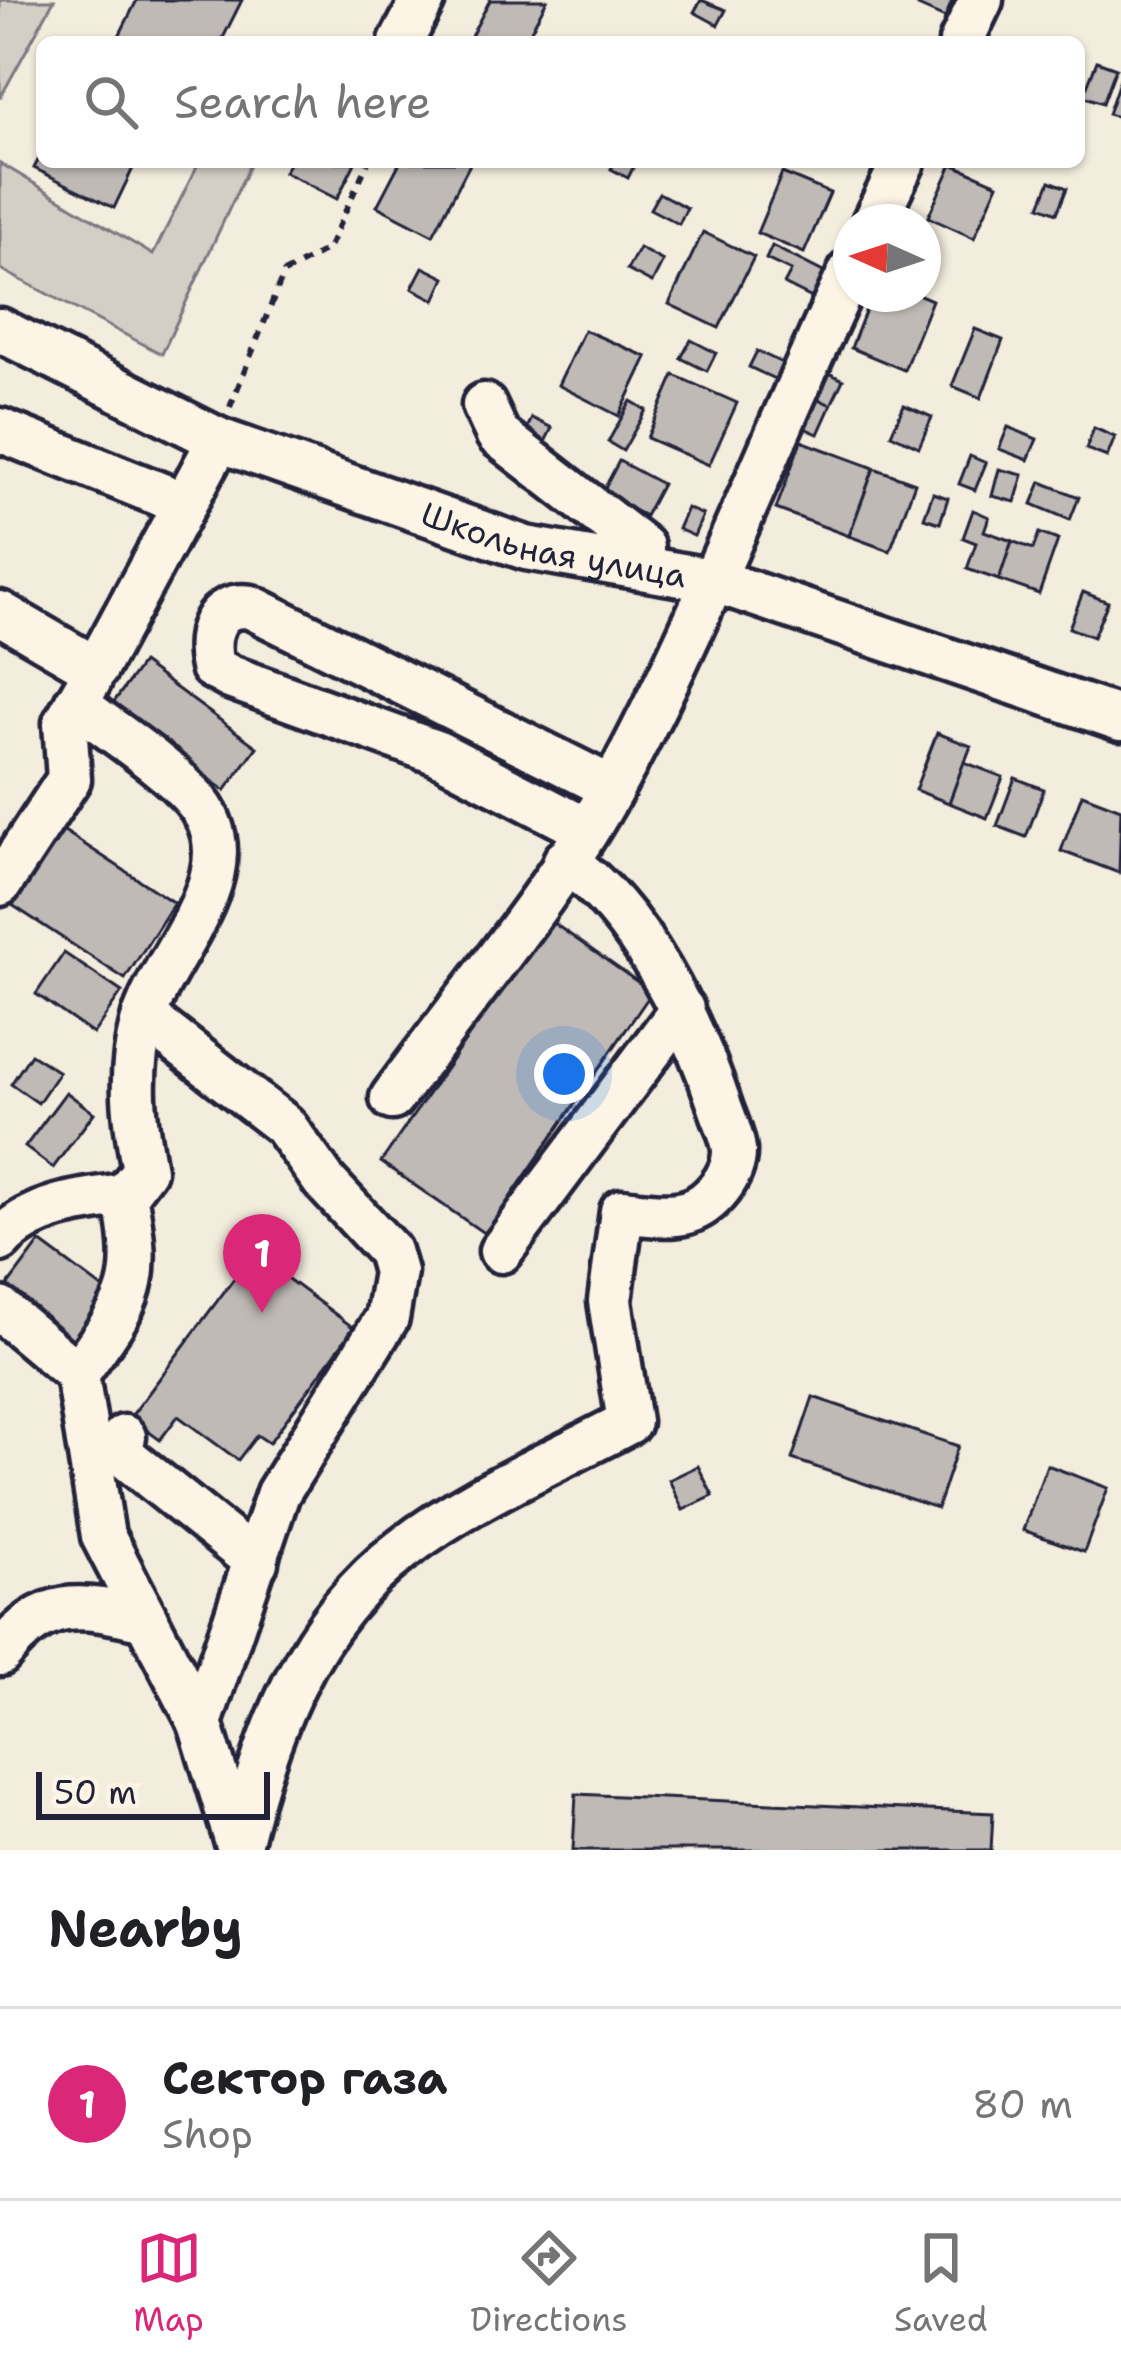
<!DOCTYPE html>
<meta charset="utf-8">
<style>
:root{--surface:#fff;--page:#f6f6f6;--text:#202124;--muted:#757577;--line:#e0e0e0;--accent:#db2777}
body{margin:0;font-family:"Shantell Sans",sans-serif;background:var(--page);color:var(--text)}
.compass{position:absolute;left:833px;top:204px;width:108px;height:108px;border-radius:50%;background:var(--surface);box-shadow:0 3px 9px #0004;rotate:273deg}
.scale{position:absolute;left:36px;bottom:30px;width:234px;box-sizing:border-box;padding-left:12px;border:6px solid #22223b;border-top:0;font-size:33px;line-height:42px;white-space:nowrap;color:#22223b;-webkit-text-stroke:9px #fcf5e5;paint-order:stroke}
.you{position:absolute;left:564px;top:1074px;width:42px;height:42px;margin:-30px;border:9px solid #fff;border-radius:50%;background:#1a73e8;box-shadow:0 0 0 18px #1a73e833}
.badge{display:grid;place-items:center;width:78px;height:78px;border-radius:50%;background:var(--accent);color:#fff;font-size:39px;font-weight:700}
.pin{position:absolute;translate:-50% -99px;filter:drop-shadow(0 3px 6px #0008)}
.pin::after{content:'';position:absolute;top:63px;width:42px;height:36px;background:inherit;clip-path:polygon(0 0,100% 0,50% 100%)}
.list{margin:0;padding:0;list-style:none}
h2{display:flex;justify-content:space-between;align-items:center;height:156px;margin:0;padding:0 48px;font-size:51px}
h2 small{font-size:39px;font-weight:400;color:var(--muted)}
.list li{display:grid;grid-template-columns:78px 1fr auto;gap:36px;align-items:center;box-sizing:border-box;height:192px;padding:0 48px;border-top:3px solid var(--line)}
.list b{display:block;font-size:45px;white-space:nowrap}
.list p{margin:0;font-size:39px;white-space:nowrap;color:var(--muted)}
.list em{font-size:39px;font-style:normal;color:var(--muted)}
.icon{flex:none;width:66px;height:66px;fill:none;stroke:currentColor;stroke-width:2;stroke-linecap:round;stroke-linejoin:round}
.map{position:relative;flex:none;width:1121px;height:1850px;overflow:hidden}
.search{position:absolute;background:var(--surface);box-shadow:0 3px 9px #0004;left:36px;right:36px;top:36px;height:132px;display:flex;align-items:center;gap:30px;box-sizing:border-box;padding:0 42px;border-radius:18px;color:var(--muted);font-size:45px}
.sheet{height:348px;background:var(--surface)}
nav{display:flex;justify-content:space-around;align-items:center;box-sizing:border-box;height:168px;border-top:3px solid var(--line);background:var(--surface);font-size:33px;color:var(--muted)}
nav a{display:grid;justify-items:center;gap:6px}
nav .on{color:var(--accent)}
.map>svg:first-child{display:block}
.green{fill:#d4cfc6;stroke:#7b7880;stroke-width:3}
.building{fill:#bfbab6;stroke:#22223b;stroke-width:3}
.lines{fill:none;stroke-linecap:round;stroke-linejoin:round}
.minor-casing{stroke:#22223b;stroke-width:51}
.path{stroke:#22223b;stroke-width:6;stroke-dasharray:9 9;stroke-linecap:butt}
.minor{stroke:#fcf5e5;stroke-width:42}
.labels{text-anchor:middle;stroke-width:9;stroke-linejoin:round;paint-order:stroke}
.street-label{font-size:33px;fill:#22223b;stroke:#fcf5e5}
</style>
<div class="map">
<svg width="1121" height="1850" viewBox="0 0 1121 1850">
<rect width="100%" height="100%" fill="#f3edde"/>
<filter id="ink" filterUnits="userSpaceOnUse"><feTurbulence type="fractalNoise" baseFrequency=".00833" numOctaves="2"/><feDisplacementMap in="SourceGraphic" scale="24" xChannelSelector="R" yChannelSelector="G"/><feConvolveMatrix kernelMatrix="1 2 1 2 8 2 1 2 1" color-interpolation-filters="sRGB"/></filter>
<g filter="url(#ink)">
<g class="green">
<polygon points="0,0 54,0 0,98"/>
<polygon points="199,162 251,162 162,354 0,269 0,163 153,255"/>
</g>
<g class="building">
<polygon points="137,0 242,0 221,42 116,42"/>
<polygon points="490,0 547,0 525,42 468,42"/>
<polygon points="701,0 726,10 718,25 694,12"/>
<polygon points="920,0 950,0 952,1 945,18 918,6"/>
<polygon points="1097,61 1116,68 1103,103 1083,96"/>
<polygon points="1121,76 1121,118 1108,114"/>
<polygon points="42,153 42,162 136,162 114,208 34,168"/>
<polygon points="290,162 354,162 355,163 337,199 284,172"/>
<polygon points="400,162 471,162 433,235 377,206"/>
<polygon points="615,162 636,162 628,178 611,169"/>
<polygon points="952,164 998,184 974,238 928,217"/>
<polygon points="782,173 830,193 804,253 757,233"/>
<polygon points="1050,181 1067,188 1057,213 1040,206"/>
<polygon points="659,193 687,208 679,224 650,209"/>
<polygon points="703,232 754,257 719,328 669,304"/>
<polygon points="772,246 827,274 814,299 784,284 791,271 766,259"/>
<polygon points="639,248 663,261 652,283 627,270"/>
<polygon points="423,267 445,278 435,300 412,288"/>
<polygon points="872,294 918,294 932,300 904,370 851,348"/>
<polygon points="975,329 1003,340 981,398 952,386"/>
<polygon points="584,330 647,357 619,416 558,385"/>
<polygon points="691,340 716,353 707,371 681,358"/>
<polygon points="757,351 784,364 777,380 749,367"/>
<polygon points="825,371 843,380 831,405 813,397"/>
<polygon points="674,375 737,403 709,465 647,438"/>
<polygon points="813,397 831,405 818,434 800,426"/>
<polygon points="631,401 646,410 623,451 608,442"/>
<polygon points="904,405 932,417 919,447 891,434"/>
<polygon points="532,418 552,428 542,448 523,437"/>
<polygon points="1008,427 1037,439 1028,460 999,449"/>
<polygon points="1094,428 1115,437 1107,457 1086,449"/>
<polygon points="801,441 874,468 849,536 776,509"/>
<polygon points="970,456 986,463 975,490 959,484"/>
<polygon points="619,461 662,484 645,516 602,493"/>
<polygon points="874,468 915,483 890,551 849,536"/>
<polygon points="999,469 1023,475 1015,502 992,496"/>
<polygon points="1041,482 1079,497 1070,520 1032,504"/>
<polygon points="933,493 948,498 940,523 924,518"/>
<polygon points="687,508 703,515 694,536 678,529"/>
<polygon points="973,510 989,517 984,531 1012,541 999,580 967,569 976,543 963,538"/>
<polygon points="1039,533 1058,540 1039,594 999,580 1012,541 1033,549"/>
<polygon points="1083,592 1108,602 1093,637 1069,628"/>
<polygon points="142,663 257,747 225,791 111,706"/>
<polygon points="937,733 971,746 949,803 915,790"/>
<polygon points="964,762 1003,777 987,818 949,803"/>
<polygon points="1015,778 1044,789 1026,837 997,826"/>
<polygon points="1082,794 1121,809 1119,873 1061,851"/>
<polygon points="52,823 174,903 125,979 3,899"/>
<polygon points="549,920 652,992 485,1234 381,1162"/>
<polygon points="64,953 122,992 93,1034 36,994"/>
<polygon points="31,1054 59,1072 38,1103 11,1084"/>
<polygon points="66,1092 94,1113 53,1168 25,1147"/>
<polygon points="40,1242 109,1293 71,1345 2,1293"/>
<polygon points="253,1253 354,1328 269,1443 257,1435 238,1460 178,1416 160,1440 130,1418"/>
<polygon points="813,1397 958,1446 937,1508 792,1459"/>
<polygon points="1047,1465 1108,1488 1084,1552 1023,1530"/>
<polygon points="698,1466 713,1496 683,1510 669,1480"/>
<polygon points="576,1794 993,1813 991,1850 573,1850"/>
</g>
<g class="lines">
<g class="minor-casing">
<g id="minor">
<polyline points="401,42 423,0"/>
<polyline points="961,42 981,0"/>
<polyline points="874,222 903,162"/>
<path id="s1" d="M0 330 219 440 454 523 526 548 716 581 1121 719"/>
<polyline points="484,405 498,435 642,547 642,568"/>
<polyline points="0,430 184,504"/>
<polyline points="0,613 96,669 219,440"/>
<path d="M587 830 438 753 230 677 212 667C205 636 213 601 251 607L612 788"/>
<polyline points="0,884 69,779 65,723 90,680"/>
<polyline points="144,1016 284,1125 324,1181 389,1251 395,1272 387,1318 278,1493 200,1723 238,1846"/>
<path d="M392 1098C466 996 553 896 614 785 705 618 769 441 851 270"/>
<path d="M0 1240C31 1206 81 1200 125 1195L144 1170C134 1118 128 1076 142 1024 160 954 259 869 192 796 160 761 113 733 76 703"/>
<polyline points="501,1251 682,1009"/>
<path d="M0 1309 77 1374C130 1300 143 1288 125 1195"/>
<polyline points="77,1374 103,1536 200,1723"/>
<polyline points="124,1437 117,1450 256,1562"/>
<path d="M0 1654C47 1596 79 1604 145 1619"/>
<path d="M238 1850C265 1736 306 1622 403 1549 470 1497 554 1462 629 1422L610 1301 622 1211C642 1213 667 1218 687 1212 711 1205 735 1175 734 1150 733 1136 724 1119 720 1106 692 1022 640 911 565 861"/>
</g>
</g>
<polyline class="path" points="230,407 284,273 328,249 368,162"/>
<use href="#minor" class="minor"/>
</g>
</g>
<g class="labels">
<g class="street-label">
<text dy="12" stroke="none"><textPath href="#s1" startOffset="597">Школьная улица</textPath></text>
</g>
</g>
</svg>
<svg class="compass" viewBox="-18 -18 36 36"><path d="M0-13l5 13h-10z" fill="#e53935"/><path d="M0 13l5-13h-10z" fill="#757577"/></svg>
<div class="scale">50 m</div>
<div class="you"></div>
<div class="pin badge" style="left:262px;top:1313px">1</div>
<div class="search"><svg class="icon" aria-label="search" viewBox="0 0 24 24"><circle cx="10" cy="10" r="6"/><path d="M15 15l6 6"/></svg>Search here</div>
</div>
<section class="sheet">
<h2>Nearby<small></small></h2>
<ul class="list">
<li><span class="badge">1</span><div><b>Сектор газа</b><p>Shop</p></div><em>80 m</em></li>
</ul>
</section>
<nav>
<a class="on"><svg class="icon" aria-label="map" viewBox="0 0 24 24"><path d="M3 6l6-2 6 2 6-2v14l-6 2-6-2-6 2zM9 4v14M15 6v14"/></svg>Map</a>
<a><svg class="icon" aria-label="directions" viewBox="0 0 24 24"><path d="M12 3l9 9-9 9-9-9zM9 14v-3h6M13 9l2 2-2 2"/></svg>Directions</a>
<a><svg class="icon" aria-label="saved" viewBox="0 0 24 24"><path d="M7 4h10v16l-5-4-5 4z"/></svg>Saved</a>
</nav>
